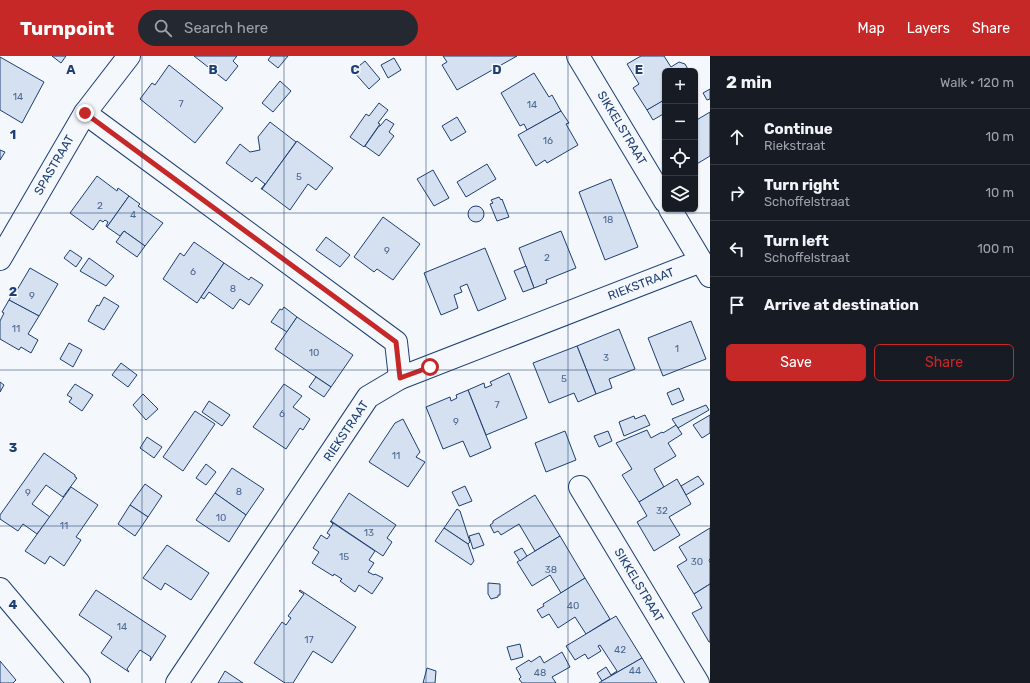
<!DOCTYPE html>
<meta charset="utf-8">
<style>
:root{--surface:#171b24;--page:#242831;--text:#f1f3f6;--muted:#9ea1a6;--line:#363941;--accent:#c62828}
body{margin:0;font-family:Rubik,sans-serif;background:var(--page);color:var(--text)}
.controls{position:absolute;right:12px;top:12px;display:grid;overflow:hidden;border-radius:6px;box-shadow:0 1px 3px #0004}
.controls button{width:36px;height:36px;display:grid;place-items:center;padding:0;border:0;border-bottom:1px solid var(--line);background:var(--surface);color:var(--text);font:20px sans-serif}
.stop{position:absolute;width:12px;height:12px;margin:-9px;border:3px solid #c62828;border-radius:50%;background:#fff}
.stop.end{background:#c62828;border-color:#fff;box-shadow:0 1px 4px #0008}
.list{margin:0;padding:0;list-style:none}
h2{display:flex;justify-content:space-between;align-items:center;height:52px;margin:0;padding:0 16px;font-size:17px}
h2 small{font-size:13px;font-weight:400;color:var(--muted)}
.list li{display:grid;grid-template-columns:26px 1fr auto;gap:12px;align-items:center;box-sizing:border-box;height:56px;padding:0 16px;border-top:1px solid var(--line)}
.list b{display:block;font-size:15px;white-space:nowrap}
.list p{margin:0;font-size:13px;white-space:nowrap;color:var(--muted)}
.list em{font-size:13px;font-style:normal;color:var(--muted)}
.actions{display:flex;gap:8px;padding:12px 16px}
.actions a{flex:1;padding:9px 0;border:1px solid var(--accent);border-radius:6px;text-align:center;font-size:14px;color:var(--accent)}
.actions .main{background:var(--accent);color:#fff}
.icon{flex:none;width:22px;height:22px;fill:none;stroke:currentColor;stroke-width:2;stroke-linecap:round;stroke-linejoin:round}
.map{position:relative;flex:none;width:710px;height:627px;overflow:hidden}
header{display:flex;align-items:center;gap:24px;box-sizing:border-box;height:56px;padding:0 20px;background:var(--accent);color:#fff}
header strong{font-size:19px}
nav{display:flex;gap:22px;margin-inline-start:auto;font-size:14px}
.search{width:280px;height:36px;background:var(--page);display:flex;align-items:center;gap:10px;box-sizing:border-box;padding:0 14px;border-radius:22px;color:var(--muted);font-size:15px}
main{display:flex}
aside{flex:1;background:var(--surface)}
.map>svg:first-child{display:block}
.building{fill:#d5e0f0;stroke:#1d3f73}
.lines{fill:none;stroke-linecap:round;stroke-linejoin:round}
.minor-casing{stroke:#1d3f73;stroke-width:24}
.minor{stroke:#f4f7fb;stroke-width:22}
.route{stroke:#c62828;stroke-width:5}
.grid{fill:none;stroke:#1d3f73;stroke-width:1;stroke-opacity:0.55}
.labels{text-anchor:middle;stroke-width:3;stroke-linejoin:round;paint-order:stroke}
.number-label{font-size:10px;fill:#4b6792}
.street-label{font-size:12px;fill:#1d3f73;stroke:#f4f7fb}
.grid-label{font-size:13px;text-anchor:middle;font-weight:bold;fill:#1d3f73;stroke:#f4f7fb;stroke-width:3;stroke-linejoin:round;paint-order:stroke}
</style>
<header>
<strong>Turnpoint</strong>
<div class="search"><svg class="icon" aria-label="search" viewBox="0 0 24 24"><circle cx="10" cy="10" r="6"/><path d="M15 15l6 6"/></svg>Search here</div>
<nav><a>Map</a><a>Layers</a><a>Share</a></nav>
</header>
<main>
<div class="map">
<svg width="710" height="627" viewBox="0 0 710 627">
<rect width="100%" height="100%" fill="#f4f7fb"/>
<g class="building">
<polygon points="52,0 66,0 61,7"/>
<polygon points="194,0 237,0 233,5 238,10 226,25"/>
<polygon points="271,0 288,0 278,12 268,4"/>
<polygon points="443,0 517,0 457,34 442,9 447,6"/>
<polygon points="641,0 664,0 671,11 679,6 685,8 689,15 665,15 665,44 647,54 633,32 639,28 627,8"/>
<polygon points="0,1 44,26 22,67 0,54"/>
<polygon points="394,2 401,14 388,22 381,9"/>
<polygon points="365,5 380,23 369,33 353,15"/>
<polygon points="169,9 223,52 195,87 140,43 152,27 155,29"/>
<polygon points="534,17 549,41 552,39 561,55 527,74 524,68 520,70 501,37"/>
<polygon points="280,25 291,35 273,56 262,47"/>
<polygon points="710,33 710,43 707,44 703,37"/>
<polygon points="664,44 665,57 653,64 647,54"/>
<polygon points="379,47 388,54 378,67 380,68 364,91 350,81 366,58 369,60"/>
<polygon points="561,55 569,67 566,68 578,89 547,107 545,104 536,110 518,79"/>
<polygon points="710,56 710,100 695,109 695,65"/>
<polygon points="457,61 466,76 451,85 442,70"/>
<polygon points="386,63 394,68 389,76 394,80 379,100 365,90 379,70 380,70"/>
<polygon points="270,66 296,86 262,133 261,133 265,128 256,121 252,126 226,107 240,88 250,96 260,94 258,81"/>
<polygon points="297,85 333,112 316,134 308,128 290,154 262,133"/>
<polygon points="0,94 5,96 0,104"/>
<polygon points="487,108 496,123 466,141 457,126"/>
<polygon points="433,114 449,142 434,150 417,123"/>
<polygon points="97,120 117,135 118,132 129,140 107,171 106,170 108,166 105,164 103,166 100,164 93,174 70,157"/>
<polygon points="611,123 638,191 605,204 579,136"/>
<polygon points="129,140 140,148 138,150 163,167 145,190 124,175 120,180 107,171"/>
<polygon points="499,141 501,144 502,143 509,161 497,165 490,148 493,147 491,144"/>
<circle cx="476" cy="158" r="8"/>
<polygon points="383,161 420,188 393,224 377,213 374,216 354,201"/>
<polygon points="124,175 145,190 137,201 116,186"/>
<polygon points="561,175 576,212 546,224 547,227 534,232 519,192"/>
<polygon points="326,181 350,199 340,211 316,194"/>
<polygon points="194,186 224,207 197,247 163,223 180,197 184,200"/>
<polygon points="485,192 506,243 478,255 467,228 460,231 462,236 454,239 458,252 441,259 424,217"/>
<polygon points="70,194 82,202 76,211 64,202"/>
<polygon points="89,202 114,220 106,230 80,215"/>
<polygon points="224,207 249,224 251,221 263,229 249,249 240,243 233,253 209,236 204,243 201,241"/>
<polygon points="526,210 534,232 523,236 514,215"/>
<polygon points="30,212 58,228 39,260 9,244 15,233 17,234"/>
<polygon points="104,241 119,250 104,274 88,265 97,249 99,250"/>
<polygon points="9,244 39,260 28,278 38,284 31,297 21,291 19,294 0,283 0,265 4,257 2,256"/>
<polygon points="284,251 297,261 287,276 271,266 280,253 282,254"/>
<polygon points="297,261 353,299 331,331 275,293"/>
<polygon points="691,265 706,303 663,320 648,282"/>
<polygon points="619,273 635,313 609,323 612,332 596,338 577,290"/>
<polygon points="69,287 82,294 73,311 60,303"/>
<polygon points="577,290 596,338 578,346 574,337 549,347 533,307"/>
<polygon points="121,307 137,319 128,331 112,319"/>
<polygon points="509,317 527,362 486,379 468,334 484,327 485,332 492,329 490,326"/>
<polygon points="316,321 331,331 324,341 309,331"/>
<polygon points="0,326 4,329 0,336"/>
<polygon points="75,328 93,339 82,355 69,346 72,342 67,339"/>
<polygon points="284,328 302,340 293,351 310,363 303,374 300,372 286,393 253,371"/>
<polygon points="679,332 684,344 672,349 667,337"/>
<polygon points="468,334 491,392 470,401 463,385 443,393 426,351 450,341 451,345 457,342 456,339"/>
<polygon points="143,338 158,353 146,364 133,349"/>
<polygon points="209,345 230,359 222,370 202,356"/>
<polygon points="706,349 709,354 678,372 672,363"/>
<polygon points="195,355 215,368 183,415 163,401"/>
<polygon points="645,359 650,369 624,380 619,366 634,360 635,363"/>
<polygon points="710,359 710,377 702,382 693,369"/>
<polygon points="403,363 420,396 416,401 425,406 408,431 369,406 395,367"/>
<polygon points="676,369 682,378 668,387 676,400 654,413 664,431 639,446 622,419 632,413 616,387 647,374 651,382 662,376 663,377"/>
<polygon points="565,375 576,404 546,416 535,387"/>
<polygon points="608,375 612,385 599,391 594,380"/>
<polygon points="147,381 162,391 154,402 140,392"/>
<polygon points="44,397 75,419 75,421 77,422 63,441 46,429 32,448 50,461 37,478 23,468 18,475 0,463 0,459"/>
<polygon points="206,408 216,416 206,429 196,422"/>
<polygon points="232,412 264,433 246,459 215,437"/>
<polygon points="698,420 704,428 686,439 681,430"/>
<polygon points="677,423 691,448 669,461 680,479 654,495 637,466 647,460 639,446"/>
<polygon points="145,428 162,440 148,461 130,449"/>
<polygon points="465,430 472,445 459,450 452,436"/>
<polygon points="71,431 98,449 76,481 81,484 64,510 50,500 45,508 25,495"/>
<polygon points="215,437 246,459 229,486 196,464"/>
<polygon points="349,437 396,469 387,482 392,486 383,500 331,465"/>
<polygon points="535,439 560,480 535,495 519,468 501,479 498,475 494,477 490,469 493,467 493,465"/>
<polygon points="130,449 148,461 135,480 118,468"/>
<polygon points="457,453 460,455 470,486 468,488 444,472"/>
<polygon points="330,465 375,495 369,504 374,507 368,516 374,519 375,518 383,522 372,538 359,529 355,536 340,525 342,523 334,518 333,520 312,507 319,496 313,492 321,479 327,483 330,479 327,477 333,468"/>
<polygon points="444,472 468,488 474,505 471,509 435,485"/>
<polygon points="710,472 710,503 709,504 710,507 710,528 694,538 677,510 687,504 679,491"/>
<polygon points="479,477 484,489 473,493 469,480"/>
<polygon points="560,480 585,522 561,537 550,519 532,530 517,506"/>
<polygon points="167,489 209,517 191,544 165,527 161,534 143,522"/>
<polygon points="522,492 527,500 520,505 514,496"/>
<polygon points="585,522 610,563 586,578 575,561 558,572 549,558 542,562 537,554 544,550 543,548"/>
<polygon points="488,527 500,528 500,539 498,539 498,541 491,543 488,538"/>
<polygon points="710,528 710,586 709,586 692,557 702,552 694,538"/>
<polygon points="96,534 166,580 150,605 151,601 140,594 127,613 129,616 101,597 112,581 79,559"/>
<polygon points="300,534 356,571 332,607 313,595 293,627 285,627 254,607 282,566 286,569 291,562 288,560 304,538 299,535"/>
<polygon points="616,560 642,602 602,625 597,617 606,611 611,619 617,615 600,589 598,590 601,595 588,603 585,598 575,604 566,590"/>
<polygon points="520,588 523,601 511,604 507,591"/>
<polygon points="562,596 570,611 552,621 556,627 522,627 519,623 521,621 516,612 529,604 531,606 540,600 544,607"/>
<polygon points="642,602 657,627 599,627 602,625"/>
<polygon points="0,605 16,624 13,627 0,627"/>
<polygon points="427,612 436,615 435,627 423,627"/>
<polygon points="225,615 243,627 218,627"/>
</g>
<g class="lines">
<g class="minor-casing">
<g id="minor">
<polyline points="578,0 665,145"/>
<polyline points="85,57 396,286 400,322"/>
<polyline points="670,153 710,220"/>
<polyline points="0,203 85,57 129,0"/>
<polyline points="580,431 698,627"/>
<polyline points="0,533 79,627"/>
<polyline points="177,627 368,341 400,322 701,205"/>
</g>
</g>
<use href="#minor" class="minor"/>
</g>
<g class="lines">
<polyline class="route" points="85,57 396,286 400,322 430,311"/>
</g>
<path class="grid" d="M142 0V627M284 0V627M426 0V627M568 0V627M0 157H710M0 314H710M0 470H710"/>
<g class="labels">
<g class="number-label">
<text x="18" y="44">14</text>
<text x="181" y="51">7</text>
<text x="532" y="52">14</text>
<text x="548" y="88">16</text>
<text x="299" y="124">5</text>
<text x="100" y="153">2</text>
<text x="133" y="162">4</text>
<text x="608" y="167">18</text>
<text x="387" y="198">9</text>
<text x="547" y="205">2</text>
<text x="193" y="219">6</text>
<text x="233" y="236">8</text>
<text x="32" y="243">9</text>
<text x="16" y="276">11</text>
<text x="677" y="296">1</text>
<text x="314" y="300">10</text>
<text x="606" y="305">3</text>
<text x="564" y="326">5</text>
<text x="497" y="352">7</text>
<text x="282" y="361">6</text>
<text x="456" y="369">9</text>
<text x="396" y="403">11</text>
<text x="239" y="439">8</text>
<text x="28" y="440">9</text>
<text x="662" y="458">32</text>
<text x="221" y="465">10</text>
<text x="64" y="473">11</text>
<text x="369" y="480">13</text>
<text x="344" y="504">15</text>
<text x="697" y="509">30</text>
<text x="551" y="517">38</text>
<text x="573" y="553">40</text>
<text x="122" y="574">14</text>
<text x="309" y="587">17</text>
<text x="620" y="597">42</text>
<text x="635" y="618">44</text>
<text x="540" y="620">48</text>
</g>
<g class="street-label">
<text transform="translate(622 72) rotate(59)" y="4">SIKKELSTRAAT</text>
<text transform="translate(54 109) rotate(-60)" y="4">SPASTRAAT</text>
<text transform="translate(641 228) rotate(-21)" y="4">RIEKSTRAAT</text>
<text transform="translate(346 375) rotate(-56)" y="4">RIEKSTRAAT</text>
<text transform="translate(639 529) rotate(59)" y="4">SIKKELSTRAAT</text>
</g>
</g>
<g class="grid-label">
<text x="71" y="18">A</text>
<text x="213" y="18">B</text>
<text x="355" y="18">C</text>
<text x="497" y="18">D</text>
<text x="639" y="18">E</text>
<text x="13" y="83">1</text>
<text x="13" y="240">2</text>
<text x="13" y="396">3</text>
<text x="13" y="553">4</text>
</g>
</svg>
<div class="controls">
<button>+</button>
<button>−</button>
<button><svg class="icon" aria-label="locate" viewBox="0 0 24 24"><circle cx="12" cy="12" r="6"/><path d="M12 2v4M12 18v4M2 12h4M18 12h4"/></svg></button>
<button><svg class="icon" aria-label="layers" viewBox="0 0 24 24"><path d="M12 4l9 5-9 5-9-5zM3 14l9 5 9-5"/></svg></button>
</div>
<div class="stop" style="left:430px;top:311px"></div>
<div class="stop end" style="left:85px;top:57px"></div>
</div>
<aside>
<h2>2 min<small>Walk · 120 m</small></h2>
<ul class="list">
<li><svg class="icon" aria-label="ahead" viewBox="0 0 24 24"><path d="M12 20V5M6 11l6-6 6 6"/></svg><div><b>Continue</b><p>Riekstraat</p></div><em>10 m</em></li>
<li><svg class="icon" aria-label="right" viewBox="0 0 24 24"><path d="M7 20v-9h11M14 6l5 5-5 5"/></svg><div><b>Turn right</b><p>Schoffelstraat</p></div><em>10 m</em></li>
<li><svg class="icon" aria-label="left" viewBox="0 0 24 24"><path d="M17 20v-9H6M10 6l-5 5 5 5"/></svg><div><b>Turn left</b><p>Schoffelstraat</p></div><em>100 m</em></li>
<li><svg class="icon" aria-label="arrive" viewBox="0 0 24 24"><path d="M6 21V4h12l-3 4 3 4H6"/></svg><div><b>Arrive at destination</b></div></li>
</ul>
<div class="actions"><a class="main">Save</a><a>Share</a></div>
</aside>
</main>
